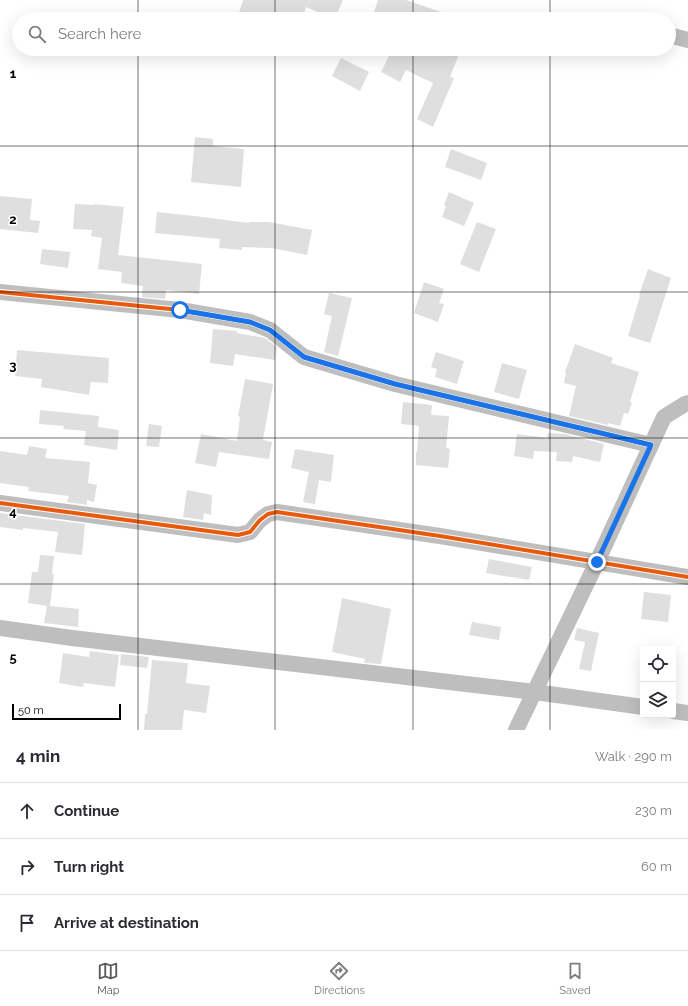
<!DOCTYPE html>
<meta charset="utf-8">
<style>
:root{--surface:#fff;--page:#f7f7f7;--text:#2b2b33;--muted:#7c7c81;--line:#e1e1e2;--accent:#595959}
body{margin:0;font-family:Raleway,sans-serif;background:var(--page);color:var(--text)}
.controls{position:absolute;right:12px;bottom:12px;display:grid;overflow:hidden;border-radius:4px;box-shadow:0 4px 16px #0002}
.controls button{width:36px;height:36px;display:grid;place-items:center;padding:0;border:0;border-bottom:1px solid var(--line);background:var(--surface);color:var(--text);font:20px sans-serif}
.scale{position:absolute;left:12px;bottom:10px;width:109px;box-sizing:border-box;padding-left:4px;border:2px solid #000;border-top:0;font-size:11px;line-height:14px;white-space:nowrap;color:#000;-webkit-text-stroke:3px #fff;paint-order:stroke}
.stop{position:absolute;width:12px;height:12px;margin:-9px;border:3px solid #1a73e8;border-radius:50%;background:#fff}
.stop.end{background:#1a73e8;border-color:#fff;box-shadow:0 1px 4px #0008}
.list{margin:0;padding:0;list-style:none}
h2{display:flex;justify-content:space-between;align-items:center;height:52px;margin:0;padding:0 16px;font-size:17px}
h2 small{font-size:13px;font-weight:400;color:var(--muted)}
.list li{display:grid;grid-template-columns:26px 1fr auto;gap:12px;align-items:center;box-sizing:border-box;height:56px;padding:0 16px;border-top:1px solid var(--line)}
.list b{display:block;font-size:15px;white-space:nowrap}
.list em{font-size:13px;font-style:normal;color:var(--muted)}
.icon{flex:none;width:22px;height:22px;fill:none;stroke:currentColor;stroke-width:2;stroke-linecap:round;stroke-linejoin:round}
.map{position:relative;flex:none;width:688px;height:730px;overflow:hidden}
.search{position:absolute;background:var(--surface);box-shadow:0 4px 16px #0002;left:12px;right:12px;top:12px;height:44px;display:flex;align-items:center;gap:10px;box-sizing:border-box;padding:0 14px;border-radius:22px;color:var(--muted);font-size:15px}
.sheet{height:220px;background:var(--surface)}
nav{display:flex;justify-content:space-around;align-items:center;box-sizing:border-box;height:56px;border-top:1px solid var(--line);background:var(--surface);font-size:11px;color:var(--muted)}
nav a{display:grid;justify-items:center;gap:2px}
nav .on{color:var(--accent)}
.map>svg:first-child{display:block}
.building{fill:#dfdfdf}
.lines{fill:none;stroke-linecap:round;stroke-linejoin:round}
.minor{stroke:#bebebe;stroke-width:16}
.cycleway-casing{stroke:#fff;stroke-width:6}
.cycleway{stroke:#e8590c;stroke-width:4}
.route{stroke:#1a73e8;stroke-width:5}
.grid{fill:none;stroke:#000;stroke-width:1;stroke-opacity:0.55}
.grid-label{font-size:13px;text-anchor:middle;font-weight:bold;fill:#000;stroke:#fff;stroke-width:3;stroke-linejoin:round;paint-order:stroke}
</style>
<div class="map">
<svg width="688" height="730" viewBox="0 0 688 730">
<rect width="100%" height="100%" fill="#fff"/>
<g class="building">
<polygon points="243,0 343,0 335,19 306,7 302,19 237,19"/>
<polygon points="378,0 406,0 456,17 455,19 395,19 374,12"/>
<polygon points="405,49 416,49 430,56 433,49 461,49 450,77 454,78 433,127 417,119 433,83 406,70 400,82 381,72 392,50 403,55"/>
<polygon points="341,58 369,72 360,91 332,76"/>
<polygon points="195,137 213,139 213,146 244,149 241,187 191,182"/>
<polygon points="451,149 487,163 481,180 445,167"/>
<polygon points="449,192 474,203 464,226 442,217 446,206 444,205"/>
<polygon points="0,196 32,199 30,220 40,221 38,233 0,229"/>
<polygon points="75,204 94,205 94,204 124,207 118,255 202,264 199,294 166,290 165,299 142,297 143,286 121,283 122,272 98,269 102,238 91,236 92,230 73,229"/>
<polygon points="157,212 194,216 249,223 249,222 269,222 312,230 307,255 272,248 242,247 242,250 219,248 220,239 155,233"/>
<polygon points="477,222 496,229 479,272 460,264"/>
<polygon points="42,249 70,252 68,268 40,264"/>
<polygon points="648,269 671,278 650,343 628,336 640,296 639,295"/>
<polygon points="424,282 444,289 439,303 444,304 438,322 414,313"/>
<polygon points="329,293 352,298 338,356 324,352 332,316 324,314"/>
<polygon points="213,329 237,331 237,333 265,338 277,347 275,360 235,354 233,366 210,363"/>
<polygon points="575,344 613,358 611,363 639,372 630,402 632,403 628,414 624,413 620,426 608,423 608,425 569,416 576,386 564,383 566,373 565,372"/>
<polygon points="17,350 109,358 108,383 91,382 89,395 41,387 42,379 15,376"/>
<polygon points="436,352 464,361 457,384 435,377 437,369 431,367"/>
<polygon points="502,363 527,370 519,399 494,392"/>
<polygon points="245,379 273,384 263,440 272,442 269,459 219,452 216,467 195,463 201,434 237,441 240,417 238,416"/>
<polygon points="403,402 432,405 431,415 449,416 446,448 450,449 448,468 416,465 416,452 417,452 419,426 401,424"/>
<polygon points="40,410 99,416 98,427 119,430 117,450 84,445 86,431 63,429 64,426 39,424"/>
<polygon points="149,424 162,426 159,447 146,446"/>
<polygon points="548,433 565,434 604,444 600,462 573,456 572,462 556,461 557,452 534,451 533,459 514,456 517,434 547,438"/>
<polygon points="29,446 47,449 45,458 90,462 88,483 97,485 94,502 87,500 87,505 67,502 69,496 28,491 29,487 0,483 0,451 27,455"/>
<polygon points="295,449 334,455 331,482 319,480 315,504 303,502 309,472 291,468"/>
<polygon points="187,490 212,495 211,515 204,513 203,520 183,517"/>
<polygon points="0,513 85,524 82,555 55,552 58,532 23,528 23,530 0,527"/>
<polygon points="40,555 54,556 52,574 54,574 50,606 79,609 78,627 44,623 47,606 28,603 32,572 38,572"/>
<polygon points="489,559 532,567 529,580 486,573"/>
<polygon points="644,592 671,595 668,622 641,619"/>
<polygon points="342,598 391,609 381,664 364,663 365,659 332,652"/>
<polygon points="472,622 501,627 499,640 469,635"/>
<polygon points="577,628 599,633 591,671 579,669 585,642 574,640"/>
<polygon points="90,651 119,655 115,687 84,683 83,687 59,683 63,653 89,657"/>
<polygon points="121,654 149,657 147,668 120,665"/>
<polygon points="152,660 188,663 186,683 210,686 206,713 184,710 182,730 144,730 145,714 147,714"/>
</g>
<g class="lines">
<g class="minor">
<polyline points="669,35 688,40"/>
<polyline points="0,292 180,310 250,322 270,330 304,357 395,384 651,445"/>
<polyline points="0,503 238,535 250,532 260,520 268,514 277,512 440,536 688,577"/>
<polyline points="0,628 72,638 535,692 643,707"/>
<polyline points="673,711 688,713"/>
<polyline points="516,730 597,562 664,417 685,404 688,403"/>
</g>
<g class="cycleway-casing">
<g id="cycleway">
<polyline points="0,292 180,310 250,322 270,330 304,357 395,384 651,445"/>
<polyline points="0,503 238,535 250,532 260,520 268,514 277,512 440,536 688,577"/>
</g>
</g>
<use href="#cycleway" class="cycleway"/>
</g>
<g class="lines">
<polyline class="route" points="180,310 250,322 270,330 304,357 395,384 651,445 597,562"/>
</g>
<path class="grid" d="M138 0V19M275 0V19M413 0V19M550 0V19M138 49V730M275 49V730M413 49V730M550 49V730M0 146H688M0 292H688M0 438H688M0 584H688"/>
<g class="grid-label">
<text x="13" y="78">1</text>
<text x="13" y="224">2</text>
<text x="13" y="370">3</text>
<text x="13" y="516">4</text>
<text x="13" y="662">5</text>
</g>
</svg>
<div class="controls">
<button><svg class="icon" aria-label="locate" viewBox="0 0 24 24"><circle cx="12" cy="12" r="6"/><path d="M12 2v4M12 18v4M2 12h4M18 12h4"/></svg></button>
<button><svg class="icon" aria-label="layers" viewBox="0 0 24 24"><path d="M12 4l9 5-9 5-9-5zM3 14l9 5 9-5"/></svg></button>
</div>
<div class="scale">50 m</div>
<div class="stop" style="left:180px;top:310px"></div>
<div class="stop end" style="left:597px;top:562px"></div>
<div class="search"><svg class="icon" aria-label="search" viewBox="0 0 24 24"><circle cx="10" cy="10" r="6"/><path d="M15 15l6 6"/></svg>Search here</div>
</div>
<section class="sheet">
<h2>4 min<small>Walk · 290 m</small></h2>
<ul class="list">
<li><svg class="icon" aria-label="ahead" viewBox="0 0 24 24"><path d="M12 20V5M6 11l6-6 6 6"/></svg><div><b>Continue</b></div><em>230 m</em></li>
<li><svg class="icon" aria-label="right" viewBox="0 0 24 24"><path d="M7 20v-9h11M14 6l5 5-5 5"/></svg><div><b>Turn right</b></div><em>60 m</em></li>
<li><svg class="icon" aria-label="arrive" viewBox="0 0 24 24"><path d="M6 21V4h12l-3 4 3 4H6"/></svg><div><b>Arrive at destination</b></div></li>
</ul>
</section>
<nav>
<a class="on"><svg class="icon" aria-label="map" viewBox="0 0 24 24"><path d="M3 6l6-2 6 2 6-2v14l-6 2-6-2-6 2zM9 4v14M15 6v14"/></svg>Map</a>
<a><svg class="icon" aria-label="directions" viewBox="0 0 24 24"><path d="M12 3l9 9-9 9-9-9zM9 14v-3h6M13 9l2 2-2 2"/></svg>Directions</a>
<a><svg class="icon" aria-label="saved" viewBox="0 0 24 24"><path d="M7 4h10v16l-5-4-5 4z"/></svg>Saved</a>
</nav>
